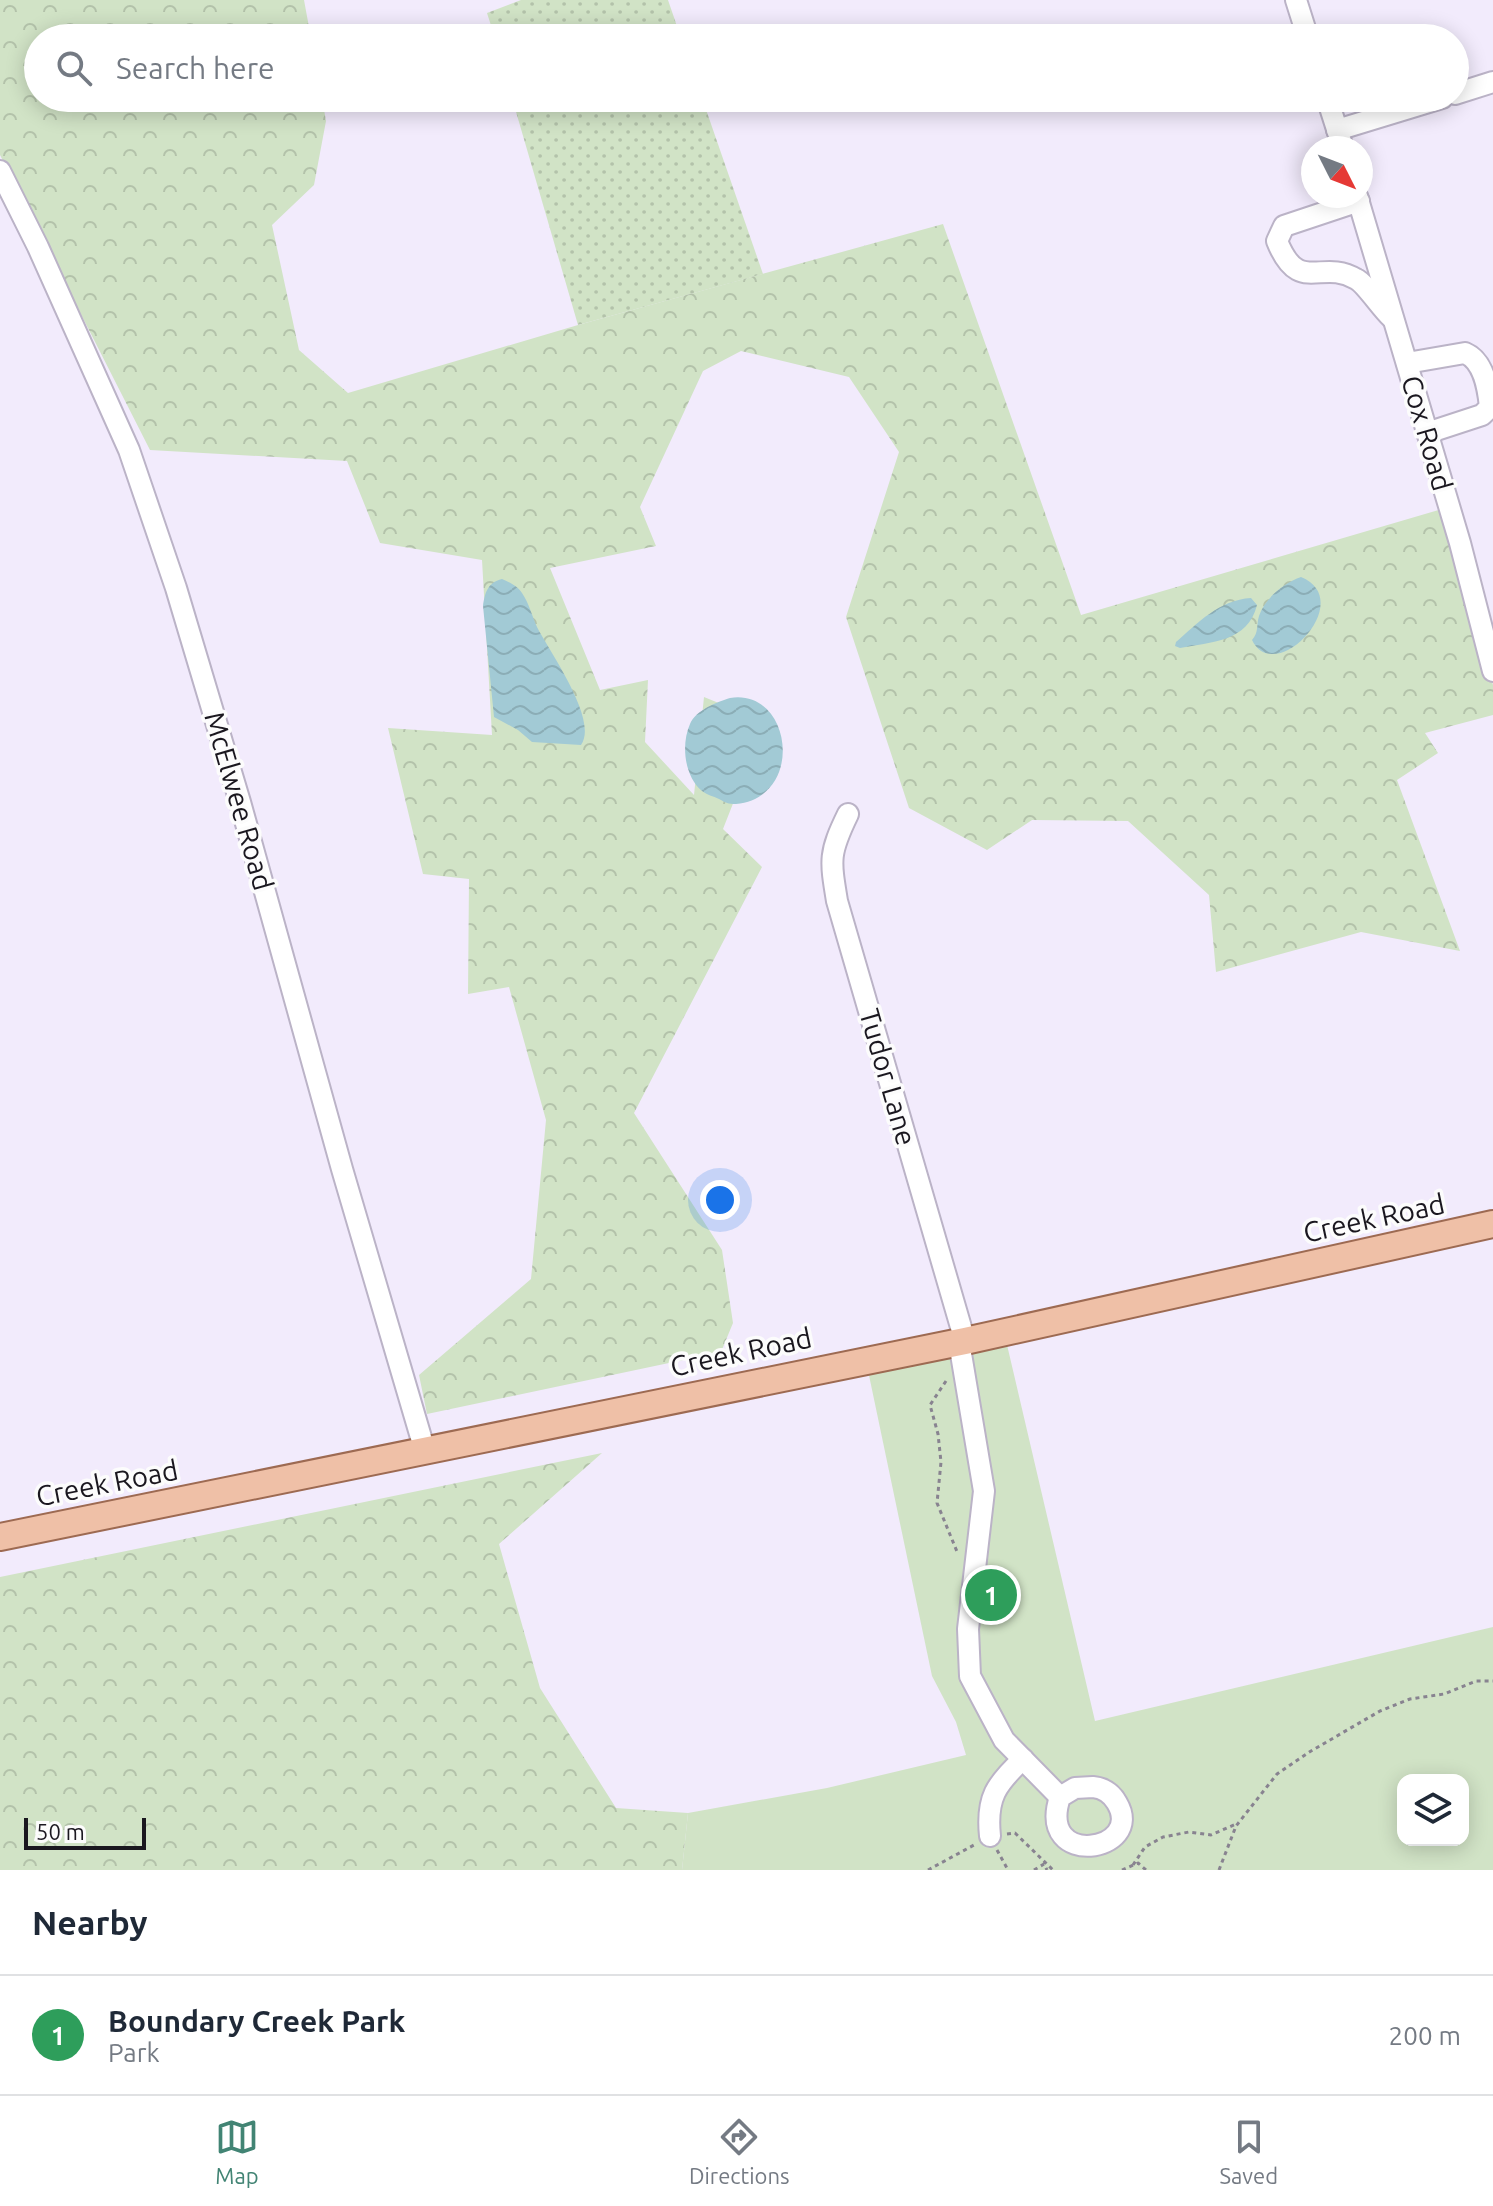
<!DOCTYPE html>
<style>
:root{--surface:#fff;--page:#f6f6f7;--text:#1f2937;--muted:#747a83;--line:#e0e1e3;--accent:#428474}
body{margin:0;font-family:Ubuntu,sans-serif;background:var(--page);color:var(--text)}
.controls{position:absolute;right:24px;bottom:24px;display:grid;overflow:hidden;border-radius:16px;box-shadow:0 4px 20px #0003}
.controls button{width:72px;height:72px;display:grid;place-items:center;padding:0;border:0;border-bottom:2px solid var(--line);background:var(--surface);color:var(--text);font:40px sans-serif}
.compass{position:absolute;left:1301px;top:136px;width:72px;height:72px;border-radius:50%;background:var(--surface);box-shadow:0 4px 20px #0003;rotate:132deg}
.scale{position:absolute;left:24px;bottom:20px;width:122px;box-sizing:border-box;padding-left:8px;border:4px solid #1a171f;border-top:0;font-size:22px;line-height:28px;white-space:nowrap;color:#1a171f;-webkit-text-stroke:6px #fcfcfc;paint-order:stroke}
.you{position:absolute;left:720px;top:1200px;width:28px;height:28px;margin:-20px;border:6px solid #fff;border-radius:50%;background:#1a73e8;box-shadow:0 0 0 12px #1a73e833}
.badge{display:grid;place-items:center;width:52px;height:52px;border-radius:50%;background:var(--accent);color:#fff;font-size:26px;font-weight:700}
.pin{position:absolute;translate:-50% -50%;border:4px solid #fff;box-shadow:0 2px 8px #0006}
.list{margin:0;padding:0;list-style:none}
h2{display:flex;justify-content:space-between;align-items:center;height:104px;margin:0;padding:0 32px;font-size:34px}
h2 small{font-size:26px;font-weight:400;color:var(--muted)}
.list li{display:grid;grid-template-columns:52px 1fr auto;gap:24px;align-items:center;box-sizing:border-box;height:120px;padding:0 32px;border-top:2px solid var(--line)}
.list b{display:block;font-size:30px;white-space:nowrap}
.list p{margin:0;font-size:26px;white-space:nowrap;color:var(--muted)}
.list em{font-size:26px;font-style:normal;color:var(--muted)}
.icon{flex:none;width:44px;height:44px;fill:none;stroke:currentColor;stroke-width:2;stroke-linecap:round;stroke-linejoin:round}
.map{position:relative;flex:none;width:1493px;height:1870px;overflow:hidden}
.search{position:absolute;background:var(--surface);box-shadow:0 4px 20px #0003;left:24px;right:24px;top:24px;height:88px;display:flex;align-items:center;gap:20px;box-sizing:border-box;padding:0 28px;border-radius:44px;color:var(--muted);font-size:30px}
.sheet{height:224px;background:var(--surface)}
nav{display:flex;justify-content:space-around;align-items:center;box-sizing:border-box;height:112px;border-top:2px solid var(--line);background:var(--surface);font-size:22px;color:var(--muted)}
nav a{display:grid;justify-items:center;gap:4px}
nav .on{color:var(--accent)}
.map>svg:first-child{display:block}
.grass{fill:url(#grass-dots)}
.forest{fill:url(#forest-crowns)}
.park{fill:#d1e3c6;fill-rule:evenodd}
.water{fill:url(#water-waves)}
.lines{fill:none;stroke-linecap:round;stroke-linejoin:round}
.minor-casing{stroke:#bbb3c7;stroke-width:24}
.major-casing{stroke:#9d6a52;stroke-width:30}
.path{stroke:#888390;stroke-width:3;stroke-dasharray:4 4;stroke-linecap:butt}
.minor{stroke:#fff;stroke-width:20}
.major{stroke:#efc0a7;stroke-width:26}
.labels{text-anchor:middle;stroke-width:7;stroke-linejoin:round;paint-order:stroke}
.street-label{font-size:28px;fill:#1a171f;stroke:#fcfcfc}
</style>
<div class="map">
<svg width="1493" height="1870" viewBox="0 0 1493 1870">
<defs>
<pattern id="grass-dots" width="8" height="8" patternUnits="userSpaceOnUse" patternTransform="scale(2)"><rect width="8" height="8" fill="#d1e3c6"/><path d="M2 2h.1M6 6h.1" fill="none" stroke="#b3c2aa" stroke-width="1.8" stroke-linecap="round"/></pattern>
<pattern id="forest-crowns" width="20" height="18" patternUnits="userSpaceOnUse" patternTransform="scale(2)"><rect width="20" height="18" fill="#d1e3c6"/><path d="M2 6a3 3 0 1 1 6 0M12 15a3 3 0 1 1 6 0" fill="none" stroke="#b3c2aa"/></pattern>
<pattern id="water-waves" width="16" height="10" patternUnits="userSpaceOnUse" patternTransform="scale(2)"><rect width="16" height="10" fill="#a2cad5"/><path d="M0 5q4-4 8 0t8 0" fill="none" stroke="#8badb6"/></pattern>
</defs>
<rect width="100%" height="100%" fill="#f2ebfc"/>
<g class="grass">
<polygon points="521,0 668,0 681,38 495,38 487,13"/>
<polygon points="512,98 702,98 763,274 578,325"/>
</g>
<g class="forest">
<polygon points="0,0 304,0 311,38 38,38 38,98 322,98 326,121 314,185 272,225 299,350 348,393 578,325 943,224 1081,615 1442,509 1493,685 1493,715 1425,733 1438,753 1397,780 1460,951 1361,932 1216,972 1209,895 1128,821 1032,820 987,850 909,808 846,617 899,452 849,377 741,351 703,371 640,507 656,546 550,568 600,690 648,680 645,742 694,795 704,697 765,722 723,829 762,867 634,1113 722,1250 733,1323 721,1352 427,1414 419,1375 531,1279 546,1120 509,987 468,994 469,879 423,874 388,728 492,735 482,560 380,543 347,461 150,450 0,155"/>
<polygon points="602,1453 499,1544 540,1688 616,1808 688,1813 682,1870 0,1870 0,1577"/>
</g>
<path class="park" d="M1004 1332 1095 1721 1493 1627V1870H682L688 1813 827 1788 966 1755 956 1722 932 1676 866 1361ZM1403 1780H1463V1840H1403Z"/>
<g class="water">
<path d="M1301 577C1358 600 1275 688 1252 640 1259 632 1256 626 1259 616 1265 598 1284 583 1301 577Z"/>
<path d="M502 579C509 582 518 586 522 593 529 603 532 616 537 627 549 651 599 720 581 745L532 742 518 730 494 717 483 606C485 593 487 583 502 579Z"/>
<path d="M1251 598 1257 605C1248 642 1211 642 1180 648L1175 646 1176 642C1198 623 1219 600 1251 598Z"/>
<path d="M730 698C792 688 806 797 736 804 728 804 726 803 719 799 713 796 707 795 702 791 684 776 681 744 690 724 696 710 717 702 730 698Z"/>
</g>
<g class="lines">
<g class="minor-casing">
<g id="minor">
<polyline points="1296,0 1308,38"/>
<polyline points="1455,94 1493,82"/>
<polyline points="1327,98 1343,148"/>
<polyline points="1337,130 1442,98"/>
<polyline points="0,171 38,247 129,450 176,588 240,802 342,1169 425,1451"/>
<polyline points="1357,196 1460,543 1493,671"/>
<path d="M1359 201 1284 226 1277 241C1299 296 1321 258 1356 279 1365 283 1381 308 1391 317"/>
<path d="M1407 363 1465 353C1484 361 1488 388 1490 407L1482 415 1427 433"/>
<path d="M848 814C829 853 830 859 837 901L965 1341"/>
<polyline points="959,1342 984,1491 968,1629 970,1676 1004,1740 1060,1797"/>
<path d="M1093 1787C1104 1788 1112 1794 1117 1803 1146 1852 1036 1870 1060 1797L1075 1788Z"/>
<path d="M990 1836C986 1798 996 1784 1023 1759"/>
</g>
</g>
<g class="major-casing">
<polyline id="major" points="0,1537 965,1341 1493,1224"/>
</g>
<g class="path">
<polyline points="946,1381 930,1405 938,1434 941,1462 937,1503 958,1554"/>
<polyline points="1007,1834 1015,1833 1053,1870"/>
<polyline points="997,1850 1008,1870"/>
<polyline points="1133,1865 1145,1847 1163,1837 1189,1832 1211,1835 1236,1824"/>
<polyline points="928,1870 974,1845"/>
<polyline points="1034,1870 1044,1864 1047,1870"/>
<polyline points="1122,1870 1138,1863 1146,1870"/>
<polyline points="1219,1870 1236,1826 1277,1774 1311,1751 1380,1711 1410,1699 1444,1694 1476,1681 1493,1681"/>
</g>
<use href="#minor" class="minor"/>
<use href="#major" class="major"/>
</g>
<g class="labels">
<g class="street-label">
<text transform="translate(1427 433) rotate(74)" y="10">Cox Road</text>
<text transform="translate(239 801) rotate(74)" y="10">McElwee Road</text>
<text transform="translate(888 1077) rotate(74)" y="10">Tudor Lane</text>
<text transform="translate(1374 1218) rotate(-12)" y="10">Creek Road</text>
<text transform="translate(741 1352) rotate(-12)" y="10">Creek Road</text>
<text transform="translate(107 1483) rotate(-11)" y="10">Creek Road</text>
</g>
</g>
</svg>
<div class="controls">
<button><svg class="icon" aria-label="layers" viewBox="0 0 24 24"><path d="M12 4l9 5-9 5-9-5zM3 14l9 5 9-5"/></svg></button>
</div>
<svg class="compass" viewBox="-18 -18 36 36"><path d="M0-13l5 13h-10z" fill="#e53935"/><path d="M0 13l5-13h-10z" fill="#747a83"/></svg>
<div class="scale">50 m</div>
<div class="you"></div>
<div class="pin badge" style="left:991px;top:1595px;background:#2e9e5b">1</div>
<div class="search"><svg class="icon" aria-label="search" viewBox="0 0 24 24"><circle cx="10" cy="10" r="6"/><path d="M15 15l6 6"/></svg>Search here</div>
</div>
<section class="sheet">
<h2>Nearby<small></small></h2>
<ul class="list">
<li><span class="badge" style="background:#2e9e5b">1</span><div><b>Boundary Creek Park</b><p>Park</p></div><em>200 m</em></li>
</ul>
</section>
<nav>
<a class="on"><svg class="icon" aria-label="map" viewBox="0 0 24 24"><path d="M3 6l6-2 6 2 6-2v14l-6 2-6-2-6 2zM9 4v14M15 6v14"/></svg>Map</a>
<a><svg class="icon" aria-label="directions" viewBox="0 0 24 24"><path d="M12 3l9 9-9 9-9-9zM9 14v-3h6M13 9l2 2-2 2"/></svg>Directions</a>
<a><svg class="icon" aria-label="saved" viewBox="0 0 24 24"><path d="M7 4h10v16l-5-4-5 4z"/></svg>Saved</a>
</nav>
